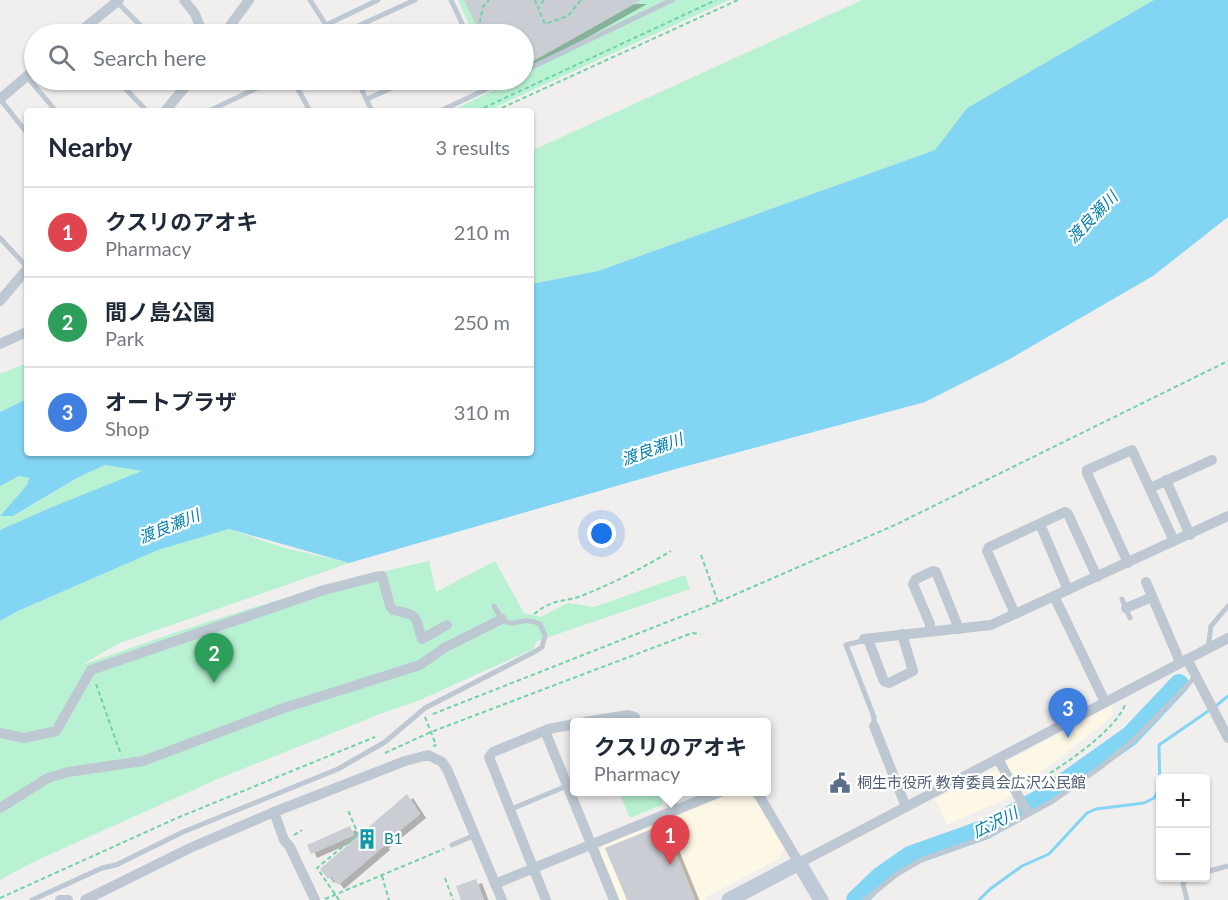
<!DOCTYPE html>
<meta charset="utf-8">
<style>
:root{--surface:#fff;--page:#f2f2f3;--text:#1f2937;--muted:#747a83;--line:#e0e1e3;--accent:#0b8043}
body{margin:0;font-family:Lato,"Noto Sans JP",sans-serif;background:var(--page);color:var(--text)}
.controls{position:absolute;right:18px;bottom:18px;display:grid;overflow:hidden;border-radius:6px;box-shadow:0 2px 4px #0004}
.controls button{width:54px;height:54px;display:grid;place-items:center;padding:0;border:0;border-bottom:2px solid var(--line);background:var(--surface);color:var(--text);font:30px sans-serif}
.you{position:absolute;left:602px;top:534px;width:21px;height:21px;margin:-15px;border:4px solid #fff;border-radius:50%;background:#1a73e8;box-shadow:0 0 0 9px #1a73e833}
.badge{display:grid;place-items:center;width:39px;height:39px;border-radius:50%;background:var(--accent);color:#fff;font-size:20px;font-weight:700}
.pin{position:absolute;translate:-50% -50px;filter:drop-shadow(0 2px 3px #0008)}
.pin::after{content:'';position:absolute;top:32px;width:21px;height:18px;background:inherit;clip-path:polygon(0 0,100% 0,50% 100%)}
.popup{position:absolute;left:570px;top:718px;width:201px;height:78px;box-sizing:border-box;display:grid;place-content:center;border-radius:6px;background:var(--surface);filter:drop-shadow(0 2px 4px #0005);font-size:20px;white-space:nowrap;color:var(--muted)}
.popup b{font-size:22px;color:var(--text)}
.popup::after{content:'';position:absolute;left:50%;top:100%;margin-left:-12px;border:12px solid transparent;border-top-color:var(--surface)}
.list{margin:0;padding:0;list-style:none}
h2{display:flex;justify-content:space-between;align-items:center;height:78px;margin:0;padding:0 24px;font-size:26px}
h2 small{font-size:20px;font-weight:400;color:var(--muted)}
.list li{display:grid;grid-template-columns:39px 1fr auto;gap:18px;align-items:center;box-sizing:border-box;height:90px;padding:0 24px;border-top:2px solid var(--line)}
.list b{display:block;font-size:22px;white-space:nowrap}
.list p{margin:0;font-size:20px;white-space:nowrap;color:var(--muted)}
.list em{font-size:20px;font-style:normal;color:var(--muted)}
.icon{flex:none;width:33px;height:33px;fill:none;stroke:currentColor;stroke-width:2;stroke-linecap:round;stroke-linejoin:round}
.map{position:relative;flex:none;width:1228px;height:900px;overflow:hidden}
.search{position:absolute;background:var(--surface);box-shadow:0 2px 4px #0004;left:24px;top:24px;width:510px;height:66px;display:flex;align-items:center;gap:15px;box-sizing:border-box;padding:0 21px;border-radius:33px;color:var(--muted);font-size:22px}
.panel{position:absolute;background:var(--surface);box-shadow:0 2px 4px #0004;left:24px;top:108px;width:510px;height:348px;border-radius:6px}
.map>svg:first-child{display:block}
.commercial{fill:#fdf8e6}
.green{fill:#b8f2d2}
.water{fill:#82d5f3}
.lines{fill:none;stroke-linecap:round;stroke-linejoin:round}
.stream{stroke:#82d5f3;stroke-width:3}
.river{stroke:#82d5f3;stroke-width:20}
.building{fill:#cacdd3;filter:url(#shadow)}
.path{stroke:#6ed3a6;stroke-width:2;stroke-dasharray:4.5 3;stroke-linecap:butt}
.lane{stroke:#bdc8d2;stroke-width:5}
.street{stroke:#bdc8d2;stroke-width:10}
.secondary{stroke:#bfcad9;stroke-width:15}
.labels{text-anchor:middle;stroke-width:4.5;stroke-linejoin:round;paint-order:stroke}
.service-label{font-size:15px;fill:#4e5e75;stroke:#fff;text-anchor:start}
.culture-label{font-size:15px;fill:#0d838f;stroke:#fff;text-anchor:start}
.water-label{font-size:16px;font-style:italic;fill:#027fac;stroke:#fff}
</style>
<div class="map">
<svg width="1228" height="900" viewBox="0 0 1228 900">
<defs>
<filter id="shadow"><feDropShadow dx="6" dy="4" stdDeviation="0" flood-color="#0004"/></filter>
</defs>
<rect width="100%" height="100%" fill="#f1eeee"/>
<g class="commercial">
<polygon points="1112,705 1113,715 1109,719 1047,768 1016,786 1005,762"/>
<polygon points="999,767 1014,795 947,825 935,799"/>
<polygon points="731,792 746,793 757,801 785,850 781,853 779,859 708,896 705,900 620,900 600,852 602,846"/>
</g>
<g class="green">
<polygon points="458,0 729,0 487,111 451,111 496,89 492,80 524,80 524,34 473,34"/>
<polygon points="862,0 1154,0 967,108 935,150 598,271 531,284 531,151"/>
<polygon points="27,363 27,399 0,412 0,374"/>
<polygon points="105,465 144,471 52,507 0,530 0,516 14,516 77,478"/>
<polygon points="19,476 29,477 27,485 0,516 0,486"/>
<path d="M229 529 281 547 349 563 117 644 82 665C196 624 311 587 429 561L436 592 495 561 524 613 541 617 568 603 594 607 685 575 690 589 537 641 533 649 420 700 380 714 220 778 33 862 0 880V621L18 611 158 550Z"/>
<polygon points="619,792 661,792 664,799 661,805 630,818"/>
</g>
<polygon class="water" points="1154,0 1228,0 1228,217 1153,276 1008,360 925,402 672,470 349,563 229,529 158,550 18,611 0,621 0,530 52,507 142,471 105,465 77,478 13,516 0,516 27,485 29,478 19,476 0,486 0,412 27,399 27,453 531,453 531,284 598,271 935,150 967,108"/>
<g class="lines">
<polyline class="stream" points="979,900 990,889 1022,866 1049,854 1087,813 1096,809 1144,803 1154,798 1160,788 1159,745 1217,705 1228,696"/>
<polyline class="river" points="856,900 880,877 910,856 986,829 1044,797 1130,736 1179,684"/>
</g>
<g class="building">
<polygon points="464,0 641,0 524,66 524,34 480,34"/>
<polygon points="407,794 420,814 383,844 384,846 338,885 331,876 328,879 320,869"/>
<polygon points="664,824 695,900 627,900 605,848"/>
<polygon points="350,826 354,835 311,854 307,845"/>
<polygon points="476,879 484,900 461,900 456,886"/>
</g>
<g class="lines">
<g class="path">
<polyline points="535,0 538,8"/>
<polyline points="544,0 538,8 545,24 568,16 581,0"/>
<polyline points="478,30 483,7 489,0"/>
<polyline points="477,111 716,0"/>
<polyline points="495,111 738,0"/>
<polyline points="701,555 718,602"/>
<path d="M534 614C555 597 565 603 586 594 616 582 644 567 671 551"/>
<polyline points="96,684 121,755"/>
<polyline points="433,714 718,602 895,525 1228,361"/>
<polyline points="425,717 436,745 433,746"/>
<polyline points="385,753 431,732 692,633 700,634"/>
<path d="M1024 788C1053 773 1112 735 1125 705"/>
<polyline points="294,835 302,830"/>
<polyline points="382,876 389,900"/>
<polyline points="445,878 453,900"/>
<polyline points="0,898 177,818 375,737"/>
<polyline points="325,899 444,849"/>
<polyline points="339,900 317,868 358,834 348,810"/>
</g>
<g class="lane">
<polyline points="310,0 326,25 378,0"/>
<polyline points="451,0 467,34"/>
<polyline points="117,2 149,34"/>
<polyline points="352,34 358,26 415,0"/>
<polyline points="524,71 672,0"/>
<polyline points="27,77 56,111"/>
<polyline points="117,80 147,111"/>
<polyline points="293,80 310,111"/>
<polyline points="357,80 372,111"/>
<polyline points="0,99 27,133"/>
<polyline points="367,99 409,80"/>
<polyline points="209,111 274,80"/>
<polyline points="440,111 506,80"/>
<polyline points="0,238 27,267"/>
<polyline points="1122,599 1130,618"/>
<polyline points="864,639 862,641 846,645 874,717 874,726"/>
<polyline points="1208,648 1211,626 1228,606"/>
<polyline points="509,810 574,783"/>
<polyline points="452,845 475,835"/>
<polyline points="1206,872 1228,866"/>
<polyline points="1187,878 1183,884 1187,900"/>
<path d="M32 900 102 868 116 865 183 832 338 769 385 742 425 708 536 651 542 647 545 636 540 624C516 612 511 639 494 606"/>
<polyline points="865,900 897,874 923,859 986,837 1053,801 1102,766 1136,738 1195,677"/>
</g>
<g class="street">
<polyline points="184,0 195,14 203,34"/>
<polyline points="77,34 119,0"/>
<polyline points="224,34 249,0"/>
<polyline points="0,99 34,70"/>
<polyline points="165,111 191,80"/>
<polyline points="0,301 27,269"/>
<polyline points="0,344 24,333"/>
<polyline points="1166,480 1190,535"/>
<polyline points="1150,488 1212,460"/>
<polyline points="1040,524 1068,590"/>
<polyline points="1128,563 1087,473 1087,470 1132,450 1174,541"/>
<polyline points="1146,582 1180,662"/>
<polyline points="1054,596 1105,702"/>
<polyline points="1126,608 1152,597"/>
<polyline points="1015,614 987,551 989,547 1065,512 1068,514 1097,577"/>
<polyline points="930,631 930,624 913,584 916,579 933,571 936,572 959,629"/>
<polyline points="864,639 991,625 1228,516"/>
<polyline points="868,639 883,679 885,682 889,683 913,671 902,634"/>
<polyline points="1187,659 1228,738"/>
<polyline points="585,722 628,715 635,717 637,722"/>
<polyline points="874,726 906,807"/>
<polyline points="545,731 614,900"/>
<path d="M0 733 24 738 56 731 91 670 324 590 375 577 382 576 390 606 393 610C419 616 414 613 422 639L447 625"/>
<polyline points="998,759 1027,812"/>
<polyline points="666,792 674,809"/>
<polyline points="757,792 799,863 1228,638"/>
<polyline points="0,808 48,778 68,772 143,761 284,708 420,665 444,648 502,619"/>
<polyline points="274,812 284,840 290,847 315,900"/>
<polyline points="495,884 720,792"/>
<polyline points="60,900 68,900"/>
<polyline points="85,900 190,848 274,812 405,761 428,755 442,762 447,769 502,900"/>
<polyline points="546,900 489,757 493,752 549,729 574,724"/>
</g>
<polyline class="secondary" points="729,900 799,863 821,900"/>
</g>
<defs>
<g id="civic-bare" transform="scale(1.62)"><path d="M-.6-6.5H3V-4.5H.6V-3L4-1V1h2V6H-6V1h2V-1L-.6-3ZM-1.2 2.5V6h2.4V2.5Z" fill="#5c6f8a" stroke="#fff" stroke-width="2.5" paint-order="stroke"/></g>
<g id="building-bare" transform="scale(1.62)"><path d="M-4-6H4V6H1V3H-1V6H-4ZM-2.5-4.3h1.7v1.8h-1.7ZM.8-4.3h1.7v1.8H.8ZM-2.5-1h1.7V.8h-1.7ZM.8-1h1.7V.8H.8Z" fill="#0f9aa8" stroke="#fff" stroke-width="2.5" paint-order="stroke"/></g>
</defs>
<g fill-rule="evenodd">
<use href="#civic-bare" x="840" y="783"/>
<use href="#building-bare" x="367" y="839"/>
</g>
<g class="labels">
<g class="service-label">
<text x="857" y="788">桐生市役所 教育委員会広沢公民館</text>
</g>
<g class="culture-label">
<text x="384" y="844">B1</text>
</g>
<g class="water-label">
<text transform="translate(1092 217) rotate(-46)" y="6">渡良瀬川</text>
<text transform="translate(652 449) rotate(-20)" y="6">渡良瀬川</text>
<text transform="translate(169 526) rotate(-22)" y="6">渡良瀬川</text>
<text transform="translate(995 822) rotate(-26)" y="6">広沢川</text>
</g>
</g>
</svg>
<div class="controls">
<button>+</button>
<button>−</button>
</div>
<div class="you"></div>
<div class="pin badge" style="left:670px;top:865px;background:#e0444e">1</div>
<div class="popup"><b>クスリのアオキ</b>Pharmacy</div>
<div class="pin badge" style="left:214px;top:683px;background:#2e9e5b">2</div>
<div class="pin badge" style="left:1068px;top:738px;background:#3f7fe0">3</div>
<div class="search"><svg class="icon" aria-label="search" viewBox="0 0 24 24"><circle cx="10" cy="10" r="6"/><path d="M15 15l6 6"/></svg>Search here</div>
<section class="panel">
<h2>Nearby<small>3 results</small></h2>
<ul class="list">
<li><span class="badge" style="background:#e0444e">1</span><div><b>クスリのアオキ</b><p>Pharmacy</p></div><em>210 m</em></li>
<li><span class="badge" style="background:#2e9e5b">2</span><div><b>間ノ島公園</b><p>Park</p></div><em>250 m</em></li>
<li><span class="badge" style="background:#3f7fe0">3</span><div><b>オートプラザ</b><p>Shop</p></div><em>310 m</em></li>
</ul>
</section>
</div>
